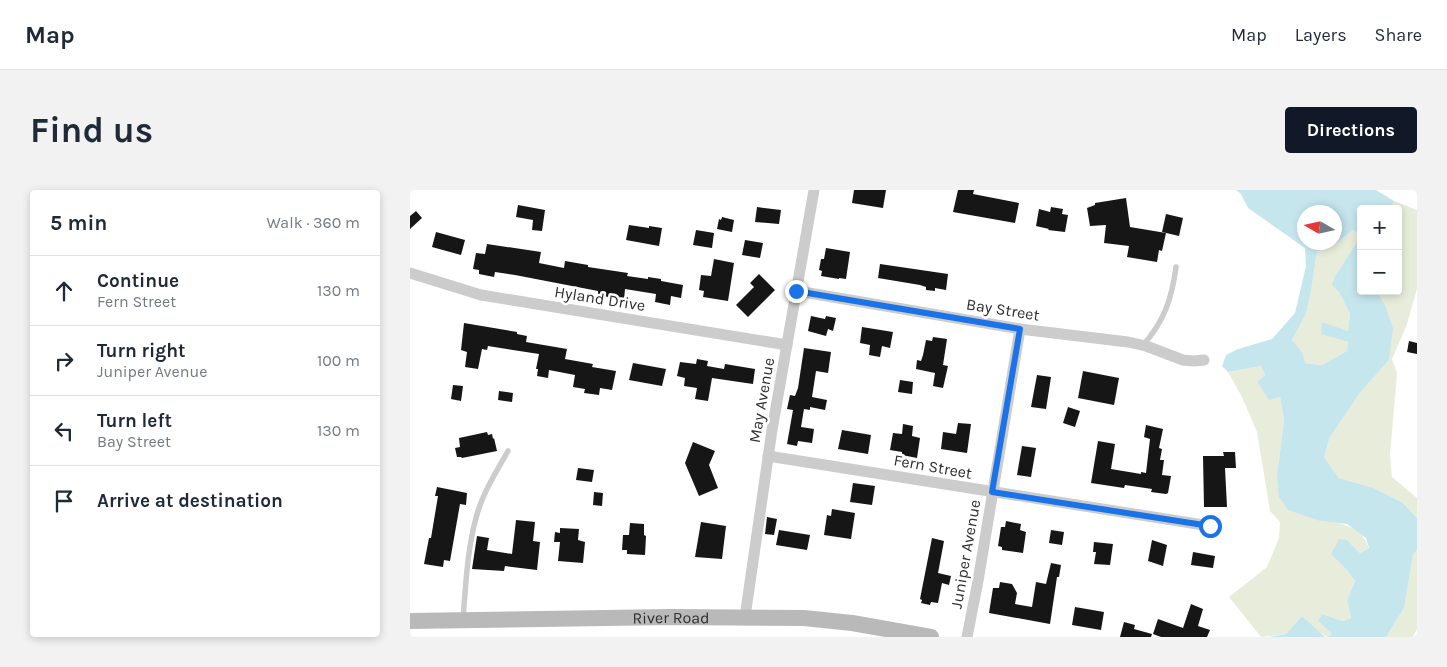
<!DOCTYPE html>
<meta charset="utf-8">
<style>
:root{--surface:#fff;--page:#f2f2f3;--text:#1f2937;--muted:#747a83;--line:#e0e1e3;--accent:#111827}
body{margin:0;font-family:Karla,sans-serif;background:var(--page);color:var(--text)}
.controls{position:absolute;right:15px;top:15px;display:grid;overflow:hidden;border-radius:5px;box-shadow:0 2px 8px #0003}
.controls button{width:45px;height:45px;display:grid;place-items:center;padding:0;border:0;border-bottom:1px solid var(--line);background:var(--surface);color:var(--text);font:25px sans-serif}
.compass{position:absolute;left:887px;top:15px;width:45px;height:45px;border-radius:50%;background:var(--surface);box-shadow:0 2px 8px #0003;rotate:279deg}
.stop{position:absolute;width:15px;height:15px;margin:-11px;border:4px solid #1a73e8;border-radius:50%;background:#fff}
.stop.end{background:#1a73e8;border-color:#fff;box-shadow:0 1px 5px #0008}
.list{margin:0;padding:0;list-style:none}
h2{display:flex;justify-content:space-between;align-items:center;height:65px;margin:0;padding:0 20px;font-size:21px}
h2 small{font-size:16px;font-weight:400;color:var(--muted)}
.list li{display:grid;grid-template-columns:32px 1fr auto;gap:15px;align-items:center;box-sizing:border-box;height:70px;padding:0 20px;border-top:1px solid var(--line)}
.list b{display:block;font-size:19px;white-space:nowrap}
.list p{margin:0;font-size:16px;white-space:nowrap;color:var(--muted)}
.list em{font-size:16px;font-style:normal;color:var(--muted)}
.icon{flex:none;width:28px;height:28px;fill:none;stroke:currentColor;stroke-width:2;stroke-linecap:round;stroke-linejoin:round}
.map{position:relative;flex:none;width:1007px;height:447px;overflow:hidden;border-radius:5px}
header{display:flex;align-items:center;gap:30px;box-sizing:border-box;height:70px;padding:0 25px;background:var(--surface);border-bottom:1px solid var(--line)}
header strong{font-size:24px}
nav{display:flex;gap:28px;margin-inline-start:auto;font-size:18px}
.intro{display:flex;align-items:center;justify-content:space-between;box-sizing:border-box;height:120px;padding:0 30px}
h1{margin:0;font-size:35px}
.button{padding:12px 22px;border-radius:5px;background:var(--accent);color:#fff;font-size:18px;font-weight:700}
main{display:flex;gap:30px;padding:0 30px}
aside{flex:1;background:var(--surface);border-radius:5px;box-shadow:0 2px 8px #0003}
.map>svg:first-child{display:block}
.green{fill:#e8eddb}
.water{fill:#c6e6ee;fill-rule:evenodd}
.building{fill:#161616}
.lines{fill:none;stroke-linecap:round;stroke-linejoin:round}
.lane{stroke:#ccc;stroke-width:5.5}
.street{stroke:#ccc;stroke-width:11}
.secondary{stroke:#b9b9b9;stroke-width:16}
.route{stroke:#1a73e8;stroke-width:6}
.labels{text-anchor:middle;stroke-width:5;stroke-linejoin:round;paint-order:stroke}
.street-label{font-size:16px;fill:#2f2f2f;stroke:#fff}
</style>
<header>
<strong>Map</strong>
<nav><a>Map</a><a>Layers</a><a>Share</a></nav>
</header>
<div class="intro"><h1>Find us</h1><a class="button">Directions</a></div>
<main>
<aside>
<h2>5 min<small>Walk · 360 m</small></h2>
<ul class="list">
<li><svg class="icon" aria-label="ahead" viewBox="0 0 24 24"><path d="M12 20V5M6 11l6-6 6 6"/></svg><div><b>Continue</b><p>Fern Street</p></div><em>130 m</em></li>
<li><svg class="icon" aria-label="right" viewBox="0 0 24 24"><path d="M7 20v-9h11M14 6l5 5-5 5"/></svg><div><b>Turn right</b><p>Juniper Avenue</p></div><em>100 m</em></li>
<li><svg class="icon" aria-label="left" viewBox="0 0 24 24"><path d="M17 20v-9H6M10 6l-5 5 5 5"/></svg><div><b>Turn left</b><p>Bay Street</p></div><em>130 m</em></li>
<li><svg class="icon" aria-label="arrive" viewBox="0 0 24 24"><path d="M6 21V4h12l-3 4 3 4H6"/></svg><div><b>Arrive at destination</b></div></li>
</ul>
</aside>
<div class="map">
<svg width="1007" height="447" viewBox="0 0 1007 447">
<rect width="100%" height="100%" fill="#fff"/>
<g class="green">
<polygon points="984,11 1007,20 1007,99 996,137 982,169 987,184 980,264 982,287 1007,308 1007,328 993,313 964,298 929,288 914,267 920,247 950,203 979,170 975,115 968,103 969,101 988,101 988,54 991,45 988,39 988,19 980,19"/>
<polygon points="943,40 951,46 925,86 929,102 940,124 938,141 913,133 911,143 938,152 937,161 912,175 894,173 892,162 882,150 896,124 902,96 907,62 927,53"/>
<path d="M851 176 855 185 847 192 870 207 874 230 867 285 910 331C931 333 951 335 959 358L950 363 937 350 936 379 945 391 937 410 941 428 933 431 912 424 908 431 922 444 917 447 903 438 892 426 876 444 851 447 819 407 857 377 869 348 870 332 860 321 847 242 832 207 818 182Z"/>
<polygon points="1006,359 1007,360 1007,439 1003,447 976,447 994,418 1003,363"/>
</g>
<g class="water">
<path d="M826 0H966L984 11 980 19H951V101H969L968 103 975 115 983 138 979 170 950 203 920 247 914 267 929 288 964 298 993 313 1007 328V360L1003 364 994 418 976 447H917L922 444 908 431 912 424 933 431 941 428 937 410 945 391 936 379 921 364 929 349 937 350 950 363 959 358 956 348 937 334 910 331 878 320 869 307 867 285 874 230 870 207 859 210 847 192 855 185 851 176 818 182 812 176 816 165 828 159 862 149 885 123 896 76 895 58 838 18 831 4ZM924 22V52H894V22ZM943 40 951 46 925 86 922 95 929 102 940 124 938 141 912 132 911 144 938 152 937 161 912 175 895 173 892 162 882 150 896 124 902 96 907 62 927 53Z"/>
<polygon points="892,426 915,447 858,447 876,444"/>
</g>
<g class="building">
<polygon points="444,0 476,0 473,18 442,13"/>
<polygon points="548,0 564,0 563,4 609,13 605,33 543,22"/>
<polygon points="716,8 720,37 756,43 752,61 749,60 747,72 717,67 719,56 694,53 696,35 680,36 677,18 685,15 685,13"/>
<polygon points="108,15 135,20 132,41 122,40 123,30 106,27"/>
<polygon points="347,17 371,20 369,34 345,32"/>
<polygon points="641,17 653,19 652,24 658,25 655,42 638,40 639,39 626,36 629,19 640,22"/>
<polygon points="6,21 12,28 0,39 0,26"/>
<polygon points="756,24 773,28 769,46 752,42"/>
<polygon points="312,27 324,30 322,42 307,39 309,29 311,30"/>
<polygon points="219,35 239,38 239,36 252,38 249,56 216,50"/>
<polygon points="286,40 304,43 302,58 283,55"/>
<polygon points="26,42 55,50 51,65 22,57"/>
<polygon points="335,50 353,53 350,68 332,65"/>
<polygon points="77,54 131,62 129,73 154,78 155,71 178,75 178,77 218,83 217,86 238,89 238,87 251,89 251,91 273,95 271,108 261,106 260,115 245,112 246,104 215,99 214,110 188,105 188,101 105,85 85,82 84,87 69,84 69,80 63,79 66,63 75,64"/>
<polygon points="416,58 440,62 436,89 429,88 429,89 411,86 412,81 409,80 411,69 414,69"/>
<polygon points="304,69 324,73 318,111 293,107 294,101 289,100 291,85 301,86"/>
<polygon points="470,74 538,84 536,100 525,98 525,101 516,100 516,97 510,95 468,88"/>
<polygon points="349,84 365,100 338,127 326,115 344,97 340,93"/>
<polygon points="401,126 415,129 416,126 426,128 423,141 418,139 416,146 398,141"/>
<polygon points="54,133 107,142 107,144 117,146 116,152 157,159 155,169 183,174 182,177 206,181 202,200 190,198 189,205 174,203 175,199 163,197 165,185 139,180 138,188 127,186 128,179 126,179 129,164 78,156 77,160 72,159 68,179 55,177 57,162 51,160"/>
<polygon points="452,137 483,142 480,158 472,156 470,167 459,165 460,155 450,153"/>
<polygon points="523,147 537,149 533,175 538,176 533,198 523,196 525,183 506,179 507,170 511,171 513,165 516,150 522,151"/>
<polygon points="999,151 1007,153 1007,164 997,162"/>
<polygon points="394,158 421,162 418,183 406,181 402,207 417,210 415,220 400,217 400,220 394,219 391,237 404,239 402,253 388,251 387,256 377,254 383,220 377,219 380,205 385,206 388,198"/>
<polygon points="287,169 298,171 297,176 314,179 315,174 345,179 343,194 302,188 298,211 285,209 287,198 274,196 275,188 267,186 270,172 286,174"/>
<polygon points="223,173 256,179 252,196 219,190"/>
<polygon points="673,181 709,188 704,215 668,208"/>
<polygon points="627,185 641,187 636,219 621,217"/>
<polygon points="490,190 503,192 502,204 488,202"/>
<polygon points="43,195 53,196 51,211 41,209"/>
<polygon points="89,201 103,203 102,212 88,210"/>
<polygon points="658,217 670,221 665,237 653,233"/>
<polygon points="548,233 561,234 557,263 531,259 533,242 546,244"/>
<polygon points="493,234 503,236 502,246 510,248 507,268 492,265 492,262 480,260 483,243 492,244"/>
<polygon points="736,235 753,239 749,258 752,259 750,270 754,270 752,285 761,286 758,303 756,304 741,302 742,299 715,295 714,298 681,293 688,251 705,254 701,279 731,284 731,282 736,283 740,249 734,247"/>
<polygon points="432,240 461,245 458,264 428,259"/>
<polygon points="77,242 78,245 82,244 83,249 84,248 87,261 52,268 51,267 47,267 45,258 50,257 49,248"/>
<polygon points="283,252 305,261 299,275 308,298 289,306 275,273"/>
<polygon points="612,256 626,258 621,287 607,285"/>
<polygon points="813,262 825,262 826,278 815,278 817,317 794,317 793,266 814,266"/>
<polygon points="168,278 184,280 182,292 166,290"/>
<polygon points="443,293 465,296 462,315 440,312"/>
<polygon points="27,297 57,303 56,315 50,314 40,371 34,370 33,377 14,374 19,348 21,348 28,306 25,306"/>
<polygon points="184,302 193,303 192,316 183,315"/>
<polygon points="422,319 445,323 441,349 414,345 417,325 421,326"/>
<polygon points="357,327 367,329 364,345 355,344"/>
<polygon points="106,330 125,332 123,351 130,352 127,380 95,376 94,381 62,379 67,346 79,348 77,360 102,364"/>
<polygon points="596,331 611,334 610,340 616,342 613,363 592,360 592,357 588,356 591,337 595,337"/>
<polygon points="291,332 316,336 312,369 285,367"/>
<polygon points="220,333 234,334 234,345 236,346 235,365 217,364 217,360 212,360 213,345 219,345"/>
<polygon points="150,338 169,339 168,350 175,352 173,373 148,371 150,352 144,352 145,342 150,343"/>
<polygon points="369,340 400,345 397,360 366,355"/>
<polygon points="641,340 654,342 652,355 639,353"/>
<polygon points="522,348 534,351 528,383 541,386 539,395 532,393 528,413 521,412 520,415 511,413 512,410 510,409"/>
<polygon points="742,350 757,355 753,376 738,371"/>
<polygon points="684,352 703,354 700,375 684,374 686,362 683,362"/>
<polygon points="783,362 805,366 803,378 781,375"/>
<polygon points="641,373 651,375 649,387 647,387 640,434 579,423 583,398 589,398 590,392 602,394 607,403 605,414 622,417 626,392 636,394"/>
<polygon points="781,414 793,419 788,436 800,440 797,447 751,447 743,444 748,429 773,438"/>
<polygon points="665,417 694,422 691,440 662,435"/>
<polygon points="714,432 725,435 724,439 742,444 741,447 710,447"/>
</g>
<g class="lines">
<g class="lane">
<path d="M733 155C754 132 762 108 766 77"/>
<path d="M53 428C56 394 57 361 66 328 72 304 86 282 98 261"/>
</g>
<g class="street">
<polyline points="0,83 71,105 377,155"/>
<polyline points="387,101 610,139 718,152 736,156 773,170 784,171 794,170"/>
<polyline points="358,266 800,336"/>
<polyline points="335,427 362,240 404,0"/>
<polyline points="557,447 568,391 610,139"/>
</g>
<path class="secondary" id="s1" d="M0 431 261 427 394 428 442 433 521 447"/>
</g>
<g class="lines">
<polyline class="route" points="386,101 610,139 582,302 800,336"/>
</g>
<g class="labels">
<g class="street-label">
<text transform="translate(190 108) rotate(9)" y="6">Hyland Drive</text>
<text transform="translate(593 119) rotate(9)" y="6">Bay Street</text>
<text transform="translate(351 210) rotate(-80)" y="6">May Avenue</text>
<text transform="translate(523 276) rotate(10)" y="6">Fern Street</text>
<text transform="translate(555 364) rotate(-80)" y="6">Juniper Avenue</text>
<text dy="6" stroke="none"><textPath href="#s1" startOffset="261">River Road</textPath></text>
</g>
</g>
</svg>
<div class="controls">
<button>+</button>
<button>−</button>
</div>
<svg class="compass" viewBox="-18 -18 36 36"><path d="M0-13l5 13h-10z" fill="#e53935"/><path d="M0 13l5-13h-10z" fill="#747a83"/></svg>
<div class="stop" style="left:800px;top:336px"></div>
<div class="stop end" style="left:386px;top:101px"></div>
</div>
</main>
